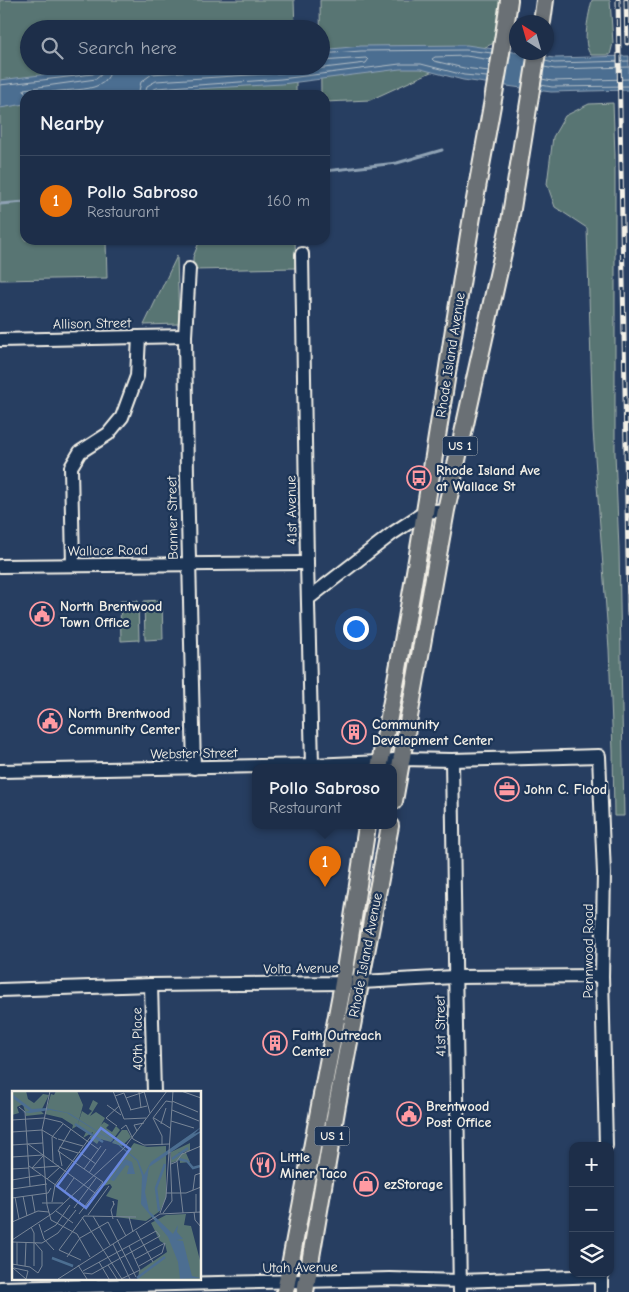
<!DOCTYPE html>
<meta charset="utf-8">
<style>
:root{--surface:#1d2e49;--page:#2a3a53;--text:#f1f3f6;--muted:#a0a8b4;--line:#3b4a61;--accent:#8abfa5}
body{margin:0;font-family:"Comic Neue",sans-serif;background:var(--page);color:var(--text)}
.controls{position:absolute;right:15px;bottom:15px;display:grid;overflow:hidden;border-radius:10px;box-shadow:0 1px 4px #0004}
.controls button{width:45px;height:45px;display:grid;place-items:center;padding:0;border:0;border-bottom:1px solid var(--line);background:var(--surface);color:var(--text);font:25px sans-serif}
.compass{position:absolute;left:509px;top:15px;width:45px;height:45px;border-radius:50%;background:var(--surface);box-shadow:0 1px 4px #0004;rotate:323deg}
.you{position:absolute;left:355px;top:628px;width:18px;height:18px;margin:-12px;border:4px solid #fff;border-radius:50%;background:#1a73e8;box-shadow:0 0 0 8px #1a73e833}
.badge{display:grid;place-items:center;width:32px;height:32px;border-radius:50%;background:var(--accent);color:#fff;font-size:16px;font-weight:700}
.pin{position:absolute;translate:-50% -41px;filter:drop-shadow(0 1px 2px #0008)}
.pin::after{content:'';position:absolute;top:26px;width:18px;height:15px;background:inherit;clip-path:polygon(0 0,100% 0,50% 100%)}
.popup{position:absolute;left:252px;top:764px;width:145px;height:65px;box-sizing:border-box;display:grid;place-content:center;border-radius:10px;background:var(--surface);filter:drop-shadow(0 1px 4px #0005);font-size:16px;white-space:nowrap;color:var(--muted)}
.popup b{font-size:19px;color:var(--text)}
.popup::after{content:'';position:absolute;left:50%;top:100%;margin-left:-10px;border:10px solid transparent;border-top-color:var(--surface)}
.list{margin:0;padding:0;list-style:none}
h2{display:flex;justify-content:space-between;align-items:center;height:65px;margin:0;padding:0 20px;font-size:21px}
h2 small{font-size:16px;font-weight:400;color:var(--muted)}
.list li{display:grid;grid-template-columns:32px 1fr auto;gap:15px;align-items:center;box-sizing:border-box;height:90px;padding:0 20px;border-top:1px solid var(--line)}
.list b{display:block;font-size:19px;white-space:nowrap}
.list p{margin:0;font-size:16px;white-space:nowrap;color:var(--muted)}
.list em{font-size:16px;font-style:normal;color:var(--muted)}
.icon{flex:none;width:28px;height:28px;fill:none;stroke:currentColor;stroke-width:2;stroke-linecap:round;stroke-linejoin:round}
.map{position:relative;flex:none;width:629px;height:1292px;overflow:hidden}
.search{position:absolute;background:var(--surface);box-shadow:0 1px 4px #0004;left:20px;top:20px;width:310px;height:55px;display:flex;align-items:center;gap:12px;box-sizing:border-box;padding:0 18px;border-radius:28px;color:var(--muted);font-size:19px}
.panel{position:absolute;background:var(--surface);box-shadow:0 1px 4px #0004;left:20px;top:90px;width:310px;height:155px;border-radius:15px}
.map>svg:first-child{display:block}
.green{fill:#587573;stroke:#a6b3ae}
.water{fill:#4c6e91;stroke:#8fa2b4}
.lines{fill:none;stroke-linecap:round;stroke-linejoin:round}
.shore{stroke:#b1bdc5;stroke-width:1}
.stream{stroke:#8fa2b4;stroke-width:3}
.minor-casing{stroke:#f4f1e8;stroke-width:16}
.major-casing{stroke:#f4f1e8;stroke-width:20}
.minor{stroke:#1d3557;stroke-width:12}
.major{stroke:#6a7074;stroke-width:16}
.rail-casing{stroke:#f4f1e8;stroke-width:5}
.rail{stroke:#1d3557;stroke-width:3;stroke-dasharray:9;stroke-linecap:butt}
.labels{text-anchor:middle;stroke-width:4.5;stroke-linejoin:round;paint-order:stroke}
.shield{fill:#1d3557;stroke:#b4b9bc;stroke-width:1}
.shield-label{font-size:12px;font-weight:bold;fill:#f4f1e8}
.street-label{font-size:14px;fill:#f4f1e8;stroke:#1d3557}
.poi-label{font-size:14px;font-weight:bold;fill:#f4f1e8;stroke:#1d3557;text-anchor:start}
.inset-river{fill:none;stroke:#4c6e91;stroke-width:2.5}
.inset-road{fill:none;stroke:#798697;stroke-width:1}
.view{fill:#6887de;fill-opacity:0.15;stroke:#6887de;stroke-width:2.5}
.inset-edge{fill:none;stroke:#f4f1e8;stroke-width:2.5}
</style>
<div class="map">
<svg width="629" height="1292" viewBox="0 0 629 1292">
<rect width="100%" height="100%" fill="#273e61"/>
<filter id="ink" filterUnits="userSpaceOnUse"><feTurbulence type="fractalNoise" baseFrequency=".02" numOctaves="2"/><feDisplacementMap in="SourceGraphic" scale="10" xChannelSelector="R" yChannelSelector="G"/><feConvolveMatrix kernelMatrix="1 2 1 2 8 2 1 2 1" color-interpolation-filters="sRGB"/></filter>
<g filter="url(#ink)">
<g class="green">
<polygon points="0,0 294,0 295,29 29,29 29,66 296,66 296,95 25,95 25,240 106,240 107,278 0,280"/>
<polygon points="320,0 500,0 494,43 370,100 325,102 325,95 321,95"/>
<path d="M592 0H610L613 43 610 55H591C581 44 589 14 592 0Z"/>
<polygon points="613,103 615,155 615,453 619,549 624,816 614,816 613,751 609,649 593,430 587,228 555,207 547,184 553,137 565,116 589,104"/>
<polygon points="200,240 295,240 296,268 193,270 193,257"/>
<polygon points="177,256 179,324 144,325"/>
<polygon points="162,600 163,639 145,640 144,601"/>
<polygon points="120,601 138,601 139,640 121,641"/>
</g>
<polygon class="water" points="467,45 554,58 629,56 629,90 551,92 463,80 421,69 400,69 282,84 195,89 135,95 25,95 25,104 0,108 0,80 112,66 321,66 321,50 361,46"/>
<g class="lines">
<g class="shore">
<polyline points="321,54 361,51 466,50 492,53"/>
<polyline points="545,61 554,63 629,61"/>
<polyline points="544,67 555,69 629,67"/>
<polyline points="489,71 464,68 434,61 432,59 435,57 466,56 491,60"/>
<polyline points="542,79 552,81 629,79"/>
<polyline points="0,85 93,74 97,71 98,66"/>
<polyline points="541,85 552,87 629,86"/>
<polyline points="31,95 25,93 24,89 96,79 102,74 104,66"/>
<path d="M42 95C62 85 110 99 111 66"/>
<polyline points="138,95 141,82 152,74 261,66"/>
<polyline points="145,95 147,86 156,81 281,73 366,63 368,60 366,58 321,61"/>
<polyline points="151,95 152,90 157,88 281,79 400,64 421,64 464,75 487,77"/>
</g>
<g class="stream">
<polyline points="325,171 397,163 442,150"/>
<polyline points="0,204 25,202"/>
</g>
<g class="minor-casing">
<g id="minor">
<polyline points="302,254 307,563 312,765"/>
<polyline points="189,269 185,336 187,476 194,768"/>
<polyline points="0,340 185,336"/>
<polyline points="73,565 71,467 80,452 108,434 122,417 137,376 139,337"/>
<polyline points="0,566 307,563"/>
<polyline points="309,598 393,533 425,512 446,510"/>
<polyline points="452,760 460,1292"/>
<polyline points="0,771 312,765 380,762 401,759 452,760 599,756 604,874 602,976 606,1146"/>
<polyline points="151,985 154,1092"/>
<polyline points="0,990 151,985 343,983 454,977 602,976"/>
<polyline points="0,1288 390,1279 460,1281 601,1276"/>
<polyline points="601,1292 601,1276 603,1273"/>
</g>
</g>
<g class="major-casing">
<g id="major">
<polyline points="542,22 545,0"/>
<path d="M379 768C414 595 439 421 467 247 480 164 498 83 509 0"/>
<polyline points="394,801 446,510 510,221 537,52"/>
<polyline points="285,1292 343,983 367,826"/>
<polyline points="305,1292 337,1105 390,826"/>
</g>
</g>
<use href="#minor" class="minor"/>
<use href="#major" class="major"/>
<g class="rail-casing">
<g id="rail">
<polyline points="618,0 629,614"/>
<polyline points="626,0 627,43"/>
</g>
</g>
<use href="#rail" class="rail"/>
</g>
</g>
<defs>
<g id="bus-ring" transform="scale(1.25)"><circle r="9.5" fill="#1d3557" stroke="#ff9aa2" stroke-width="1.5"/><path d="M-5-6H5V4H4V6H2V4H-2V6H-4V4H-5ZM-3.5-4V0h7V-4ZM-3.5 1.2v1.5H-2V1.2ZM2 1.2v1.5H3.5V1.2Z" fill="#ff9aa2"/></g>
<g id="civic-ring" transform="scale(1.25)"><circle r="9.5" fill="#1d3557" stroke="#ff9aa2" stroke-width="1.5"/><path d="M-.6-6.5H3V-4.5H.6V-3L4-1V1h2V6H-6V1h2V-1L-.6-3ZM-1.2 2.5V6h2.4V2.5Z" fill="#ff9aa2"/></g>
<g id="building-ring" transform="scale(1.25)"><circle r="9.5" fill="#1d3557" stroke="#ff9aa2" stroke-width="1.5"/><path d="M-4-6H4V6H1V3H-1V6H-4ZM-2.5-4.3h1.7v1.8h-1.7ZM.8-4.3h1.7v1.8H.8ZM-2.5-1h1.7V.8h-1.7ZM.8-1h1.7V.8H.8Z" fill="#ff9aa2"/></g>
<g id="office-ring" transform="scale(1.25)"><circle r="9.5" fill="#1d3557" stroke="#ff9aa2" stroke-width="1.5"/><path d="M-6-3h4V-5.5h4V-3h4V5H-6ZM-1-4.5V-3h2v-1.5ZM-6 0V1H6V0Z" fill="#ff9aa2"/></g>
<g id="restaurant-ring" transform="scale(1.25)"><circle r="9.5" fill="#1d3557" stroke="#ff9aa2" stroke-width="1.5"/><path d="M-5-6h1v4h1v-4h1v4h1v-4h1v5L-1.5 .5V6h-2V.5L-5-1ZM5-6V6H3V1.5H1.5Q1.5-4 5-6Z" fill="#ff9aa2"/></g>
<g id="shop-ring" transform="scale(1.25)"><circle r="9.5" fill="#1d3557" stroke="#ff9aa2" stroke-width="1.5"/><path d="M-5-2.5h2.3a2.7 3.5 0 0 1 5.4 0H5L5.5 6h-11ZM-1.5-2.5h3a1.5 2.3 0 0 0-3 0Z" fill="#ff9aa2"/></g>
</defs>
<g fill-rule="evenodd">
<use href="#bus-ring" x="419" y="478"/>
<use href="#civic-ring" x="42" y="614"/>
<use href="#civic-ring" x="50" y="721"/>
<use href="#building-ring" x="354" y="732"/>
<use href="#office-ring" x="507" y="789"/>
<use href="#building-ring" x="275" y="1043"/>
<use href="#civic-ring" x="409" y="1114"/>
<use href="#restaurant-ring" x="263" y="1165"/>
<use href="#shop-ring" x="366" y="1184"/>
</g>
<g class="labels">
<g class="shield">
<rect x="442.5" y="436.5" width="35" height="19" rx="4"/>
<rect x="314.5" y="1126.5" width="35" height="19" rx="4"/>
</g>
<g class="shield-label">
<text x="460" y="450">US 1</text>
<text x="332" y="1140">US 1</text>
</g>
<g class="street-label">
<text transform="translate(92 323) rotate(-1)" y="5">Allison Street</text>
<text transform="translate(450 355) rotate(-81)" y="5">Rhode Island Avenue</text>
<text transform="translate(291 510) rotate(-91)" y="5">41st Avenue</text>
<text transform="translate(172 518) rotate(-91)" y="5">Banner Street</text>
<text transform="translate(108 550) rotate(-1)" y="5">Wallace Road</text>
<text transform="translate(194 753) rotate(-1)" y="5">Webster Street</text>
<text transform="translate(588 951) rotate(-90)" y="5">Pennwood Road</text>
<text transform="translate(365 955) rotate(-79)" y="5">Rhode Island Avenue</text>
<text transform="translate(301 968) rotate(-1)" y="5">Volta Avenue</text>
<text transform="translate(440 1026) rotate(-91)" y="5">41st Street</text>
<text transform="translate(137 1039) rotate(-91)" y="5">40th Place</text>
<text transform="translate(300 1267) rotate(-1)" y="5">Utah Avenue</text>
</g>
<g class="poi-label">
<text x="436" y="475">Rhode Island Ave<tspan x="436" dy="16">at Wallace St</tspan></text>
<text x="60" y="611">North Brentwood<tspan x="60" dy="16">Town Office</tspan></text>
<text x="68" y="718">North Brentwood<tspan x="68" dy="16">Community Center</tspan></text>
<text x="372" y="729">Community<tspan x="372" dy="16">Development Center</tspan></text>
<text x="524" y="794">John C. Flood</text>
<text x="292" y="1040">Faith Outreach<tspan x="292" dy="16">Center</tspan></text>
<text x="426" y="1111">Brentwood<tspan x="426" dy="16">Post Office</tspan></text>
<text x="280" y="1162">Little<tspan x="280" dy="16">Miner Taco</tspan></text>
<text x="384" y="1189">ezStorage</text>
</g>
</g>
<g transform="translate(12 1091)">
<rect width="189" height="189" fill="#273e61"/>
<path d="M0 0H14L16 8 22 12 31 3 37 4 29 20 32 23 14 25 11 13 5 16 7 22 0 24ZM44 0H65L71 14 66 33 70 20 76 24 80 20 77 18 81 9 86 12 78 25 84 21 93 27 89 34 92 31 97 34 94 37 100 41 104 35 108 39 99 51 88 48 85 53 78 48 81 41 71 47 74 41 65 35 60 38 61 34 50 27 33 23 39 3 42 4ZM110 39H115L119 46 110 55 100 52ZM122 52 135 56 154 55V107L148 120 134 130 104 126 106 109 94 105 100 96 98 93 91 95ZM178 52V60L166 62H174L178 71 168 72V69L159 72V61ZM174 123 172 134 179 135 189 173V188H126L127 180 155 161 153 153 148 150 139 132 154 124Z" fill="#587573"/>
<path d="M0 3 20 18 34 17 57 22 109 55 126 69 132 84 139 71 189 36 182 43 189 40V41L137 76 133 101 137 120 161 143 166 134 165 141 171 148 164 149 171 150 180 185 189 187 168 188 166 171 156 146 129 113 130 85 125 70 105 53 55 22 38 19 18 22 10 21 18 20 2 8ZM113 68 120 71 123 83H115L117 75 114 74 102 90 98 89Z" fill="#4c6e91"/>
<path class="inset-river" d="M63 33 91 51M160 68 176 57M167 68 175 70 181 77 188 75M147 120 144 97 153 73M40 167 61 175M125 187 153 166"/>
<path class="inset-road" d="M38 0 30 39 35 114 39 129 65 143 78 166M101 0 112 28 134 27M132 0 138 22M169 0 189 7M127 1 129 17M103 5 112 2 119 19M114 7 132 1M160 10 186 21M95 14 109 24M7 16 13 21 18 95M118 19 135 15M160 19 187 30M32 27 49 31 86 58M142 27 158 37M0 29 32 27M159 30 182 37M149 33 154 17M105 35 94 27 107 15M59 38 46 60 91 91 67 123M109 38 114 34 121 48 132 54 157 53M125 40 122 34 132 32M0 41 30 39 45 48M46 48 71 55M16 53 83 102M0 54 31 52M150 54V45L141 27 154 10 160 11M47 56 66 62M0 60V77M47 60 50 75M67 61 84 73M0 66 31 64M165 70 171 122M41 71 40 46 51 33M159 73 164 71 170 63 189 55M17 75 73 115M20 77 31 65M21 77 47 75M0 78 17 77M72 78 89 55M77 82 94 58M35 88 48 76M0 89 29 84M0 98 35 93M181 99 183 84 189 82M53 100 62 87M154 102H174L189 96M20 104 23 121M11 105 15 125M3 106 7 128M0 107 36 102 39 97M40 111 43 94 79 45M30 112H51M62 117 84 87M44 120 61 132M182 121 183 129 189 136M184 121V103M148 122 154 106 161 0M151 122 160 110 158 61M76 124 97 95M81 125 98 154M70 126 110 188M117 126 121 141M101 128 99 119 102 113 101 110 102 114M105 128 114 145M0 131 26 120 37 121M96 131 124 186M27 133 32 148 42 159M19 136 22 142V175M124 140 141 171M32 141 44 134 58 114M0 149 41 122 112 57 155 0M0 151 30 152 46 142 64 119M101 153 118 188M55 166 68 147 96 131M123 168 153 152M69 169 47 159 72 125 124 126M87 171 97 188M0 173 18 176 26 182 30 175V160L23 152M5 174V151M66 174 75 188M96 174 105 188M13 175 14 151M127 175 150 162 153 152M1 177 14 188M2 177 16 180 14 188M71 180 144 140 148 145 80 183 72 182M46 188 148 123 189 121M109 188 128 179 117 155"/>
<path class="view" d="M89 37 118 58 74 117 45 95Z"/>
<rect width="189" height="189" class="inset-edge"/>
</g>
</svg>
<div class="controls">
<button>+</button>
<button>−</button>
<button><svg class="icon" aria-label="layers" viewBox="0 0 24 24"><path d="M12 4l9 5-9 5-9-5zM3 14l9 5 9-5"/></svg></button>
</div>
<svg class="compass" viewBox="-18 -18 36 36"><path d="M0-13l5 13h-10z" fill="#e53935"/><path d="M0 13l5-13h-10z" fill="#a0a8b4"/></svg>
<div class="you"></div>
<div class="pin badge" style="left:325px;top:887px;background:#e8710a">1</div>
<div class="popup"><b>Pollo Sabroso</b>Restaurant</div>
<div class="search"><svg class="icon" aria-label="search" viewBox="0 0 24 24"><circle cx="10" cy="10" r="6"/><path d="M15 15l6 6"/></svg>Search here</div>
<section class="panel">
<h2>Nearby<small></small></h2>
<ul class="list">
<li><span class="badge" style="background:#e8710a">1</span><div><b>Pollo Sabroso</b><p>Restaurant</p></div><em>160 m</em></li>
</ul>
</section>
</div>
